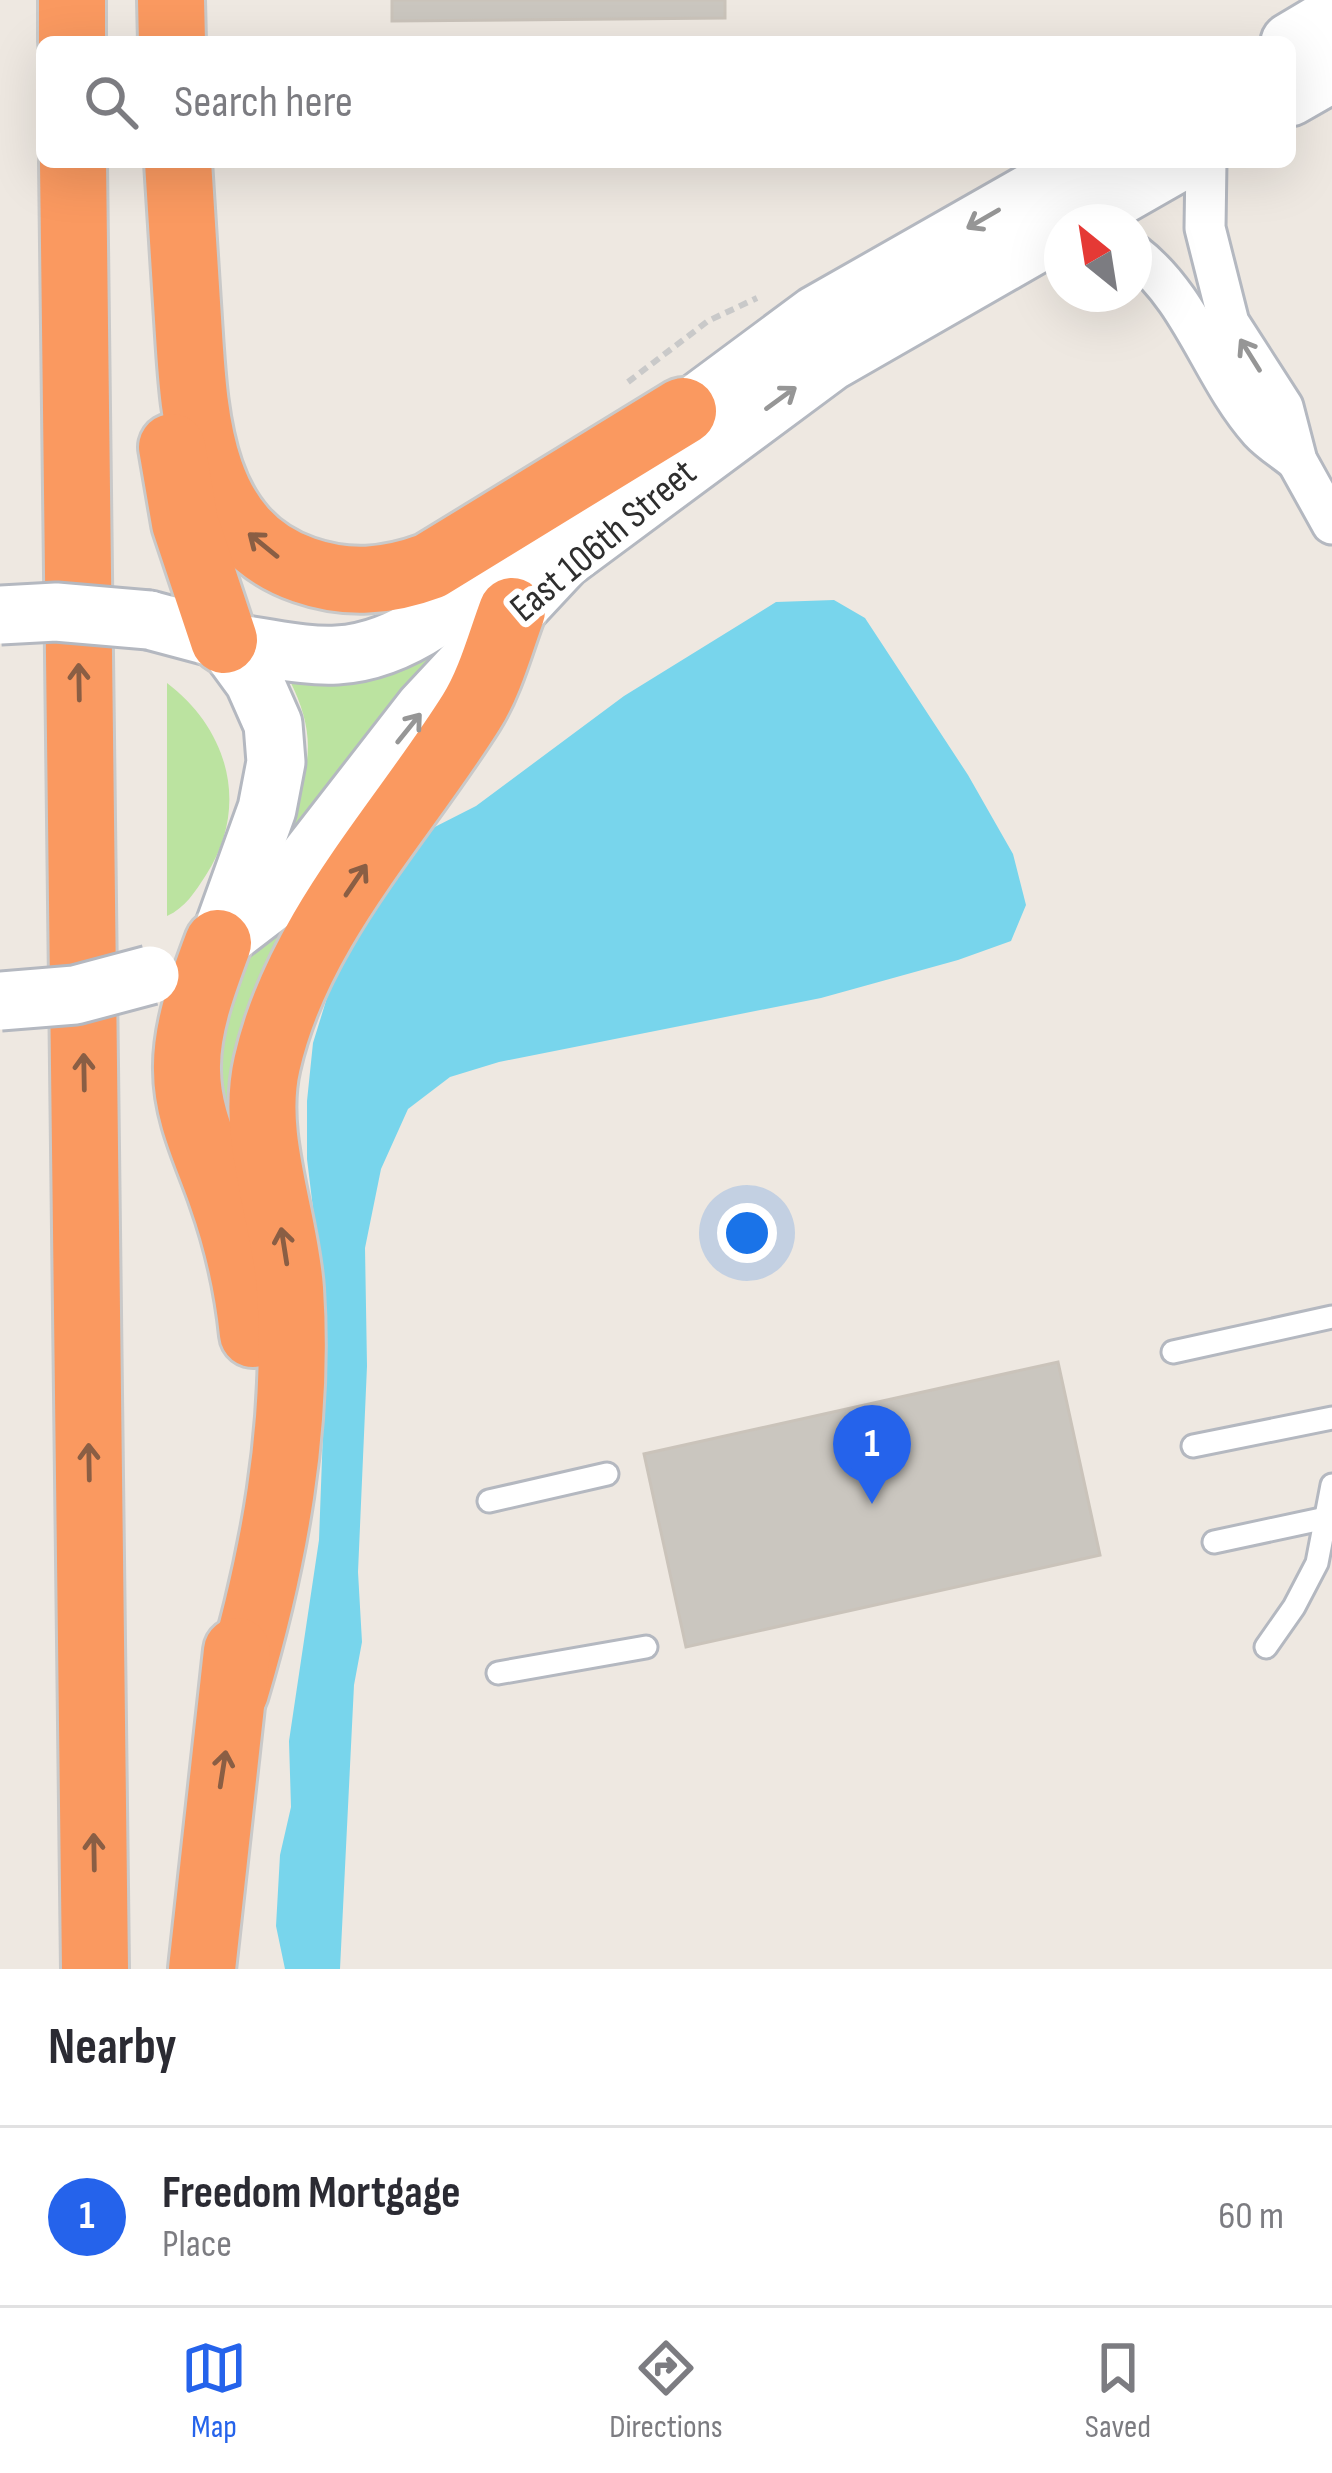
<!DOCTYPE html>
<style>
:root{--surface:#fff;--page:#f2f2f3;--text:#2b2b33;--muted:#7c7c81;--line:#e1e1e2;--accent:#2563eb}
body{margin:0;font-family:"Sofia Sans Condensed",sans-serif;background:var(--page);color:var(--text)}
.compass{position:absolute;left:1044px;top:204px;width:108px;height:108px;border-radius:50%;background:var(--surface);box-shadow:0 12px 48px #0002;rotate:330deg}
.you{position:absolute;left:747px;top:1233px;width:42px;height:42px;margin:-30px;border:9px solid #fff;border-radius:50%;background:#1a73e8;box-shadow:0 0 0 18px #1a73e833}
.badge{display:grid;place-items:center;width:78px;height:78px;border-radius:50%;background:var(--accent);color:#fff;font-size:39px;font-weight:700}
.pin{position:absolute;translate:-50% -99px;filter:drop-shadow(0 3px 6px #0008)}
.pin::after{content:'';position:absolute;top:63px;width:42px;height:36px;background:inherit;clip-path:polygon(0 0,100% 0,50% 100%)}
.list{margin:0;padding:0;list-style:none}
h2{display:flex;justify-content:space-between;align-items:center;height:156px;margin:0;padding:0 48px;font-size:51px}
h2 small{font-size:39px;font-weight:400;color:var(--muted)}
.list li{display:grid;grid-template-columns:78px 1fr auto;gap:36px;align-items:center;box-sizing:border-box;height:180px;padding:0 48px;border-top:3px solid var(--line)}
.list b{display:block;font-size:45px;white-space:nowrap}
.list p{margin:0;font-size:39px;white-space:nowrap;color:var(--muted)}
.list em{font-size:39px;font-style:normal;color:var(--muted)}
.icon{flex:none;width:66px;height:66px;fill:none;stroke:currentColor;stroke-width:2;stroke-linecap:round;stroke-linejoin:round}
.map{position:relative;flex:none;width:1332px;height:1969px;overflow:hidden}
.search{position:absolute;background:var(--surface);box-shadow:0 12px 48px #0002;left:36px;right:36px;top:36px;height:132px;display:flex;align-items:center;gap:30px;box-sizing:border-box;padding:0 42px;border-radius:18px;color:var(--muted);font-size:45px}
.sheet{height:336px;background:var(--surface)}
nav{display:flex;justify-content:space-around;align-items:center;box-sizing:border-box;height:168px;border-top:3px solid var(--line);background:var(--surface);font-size:33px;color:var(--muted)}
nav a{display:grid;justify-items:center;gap:6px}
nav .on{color:var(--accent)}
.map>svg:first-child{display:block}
.green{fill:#bbe3a0}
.water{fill:#78d5ec}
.building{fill:#cac6bf;stroke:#cac3ba;stroke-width:3}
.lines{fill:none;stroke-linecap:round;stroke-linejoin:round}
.lane-casing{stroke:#b4b8c0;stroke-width:27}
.street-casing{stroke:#b4b8c0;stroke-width:45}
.secondary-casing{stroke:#b4b8c0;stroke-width:63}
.highway-casing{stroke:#c9c9c9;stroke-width:72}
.path{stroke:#c9c9c9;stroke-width:6;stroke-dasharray:9 6;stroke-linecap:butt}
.lane{stroke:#fff;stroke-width:21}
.street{stroke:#fff;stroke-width:39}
.secondary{stroke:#fff;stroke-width:57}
.highway{stroke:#fa9960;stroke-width:66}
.secondary-bridge-casing{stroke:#b4b8c0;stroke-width:63;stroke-linecap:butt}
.secondary-bridge{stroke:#fff;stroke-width:57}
.oneway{stroke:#969696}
.oneway2{stroke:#8a5e44}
.labels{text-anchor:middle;stroke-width:12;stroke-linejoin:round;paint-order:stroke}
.street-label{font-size:39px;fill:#2e2e2e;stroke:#fff}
</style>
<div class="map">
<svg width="1332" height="1969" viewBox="0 0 1332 1969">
<rect width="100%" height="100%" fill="#eee8e1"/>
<g class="green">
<path d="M448 642 288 839 283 842 280 834C310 775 320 740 289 679 349 689 400 681 448 642Z"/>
<path d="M167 683C229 730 250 807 206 875 195 892 185 908 167 916Z"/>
<polygon points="296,918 281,963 270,1281 212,1058 243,961"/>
</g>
<polygon class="water" points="834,600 865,618 968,775 1013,854 1026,905 1011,941 958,960 821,998 499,1062 450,1077 408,1109 381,1169 365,1248 367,1366 358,1572 362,1642 354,1685 340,1969 285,1969 276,1926 280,1855 291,1807 289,1741 319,1540 327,1323 307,1159 307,1101 313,1043 334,975 363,918 417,836 476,806 624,696 776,602"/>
<g class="building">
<polygon points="392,0 725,0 725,18 392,21"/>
<polygon points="1058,1362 1100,1555 686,1647 644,1454"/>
</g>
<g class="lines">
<g class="lane-casing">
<g id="lane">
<polyline points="1173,1352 1332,1317"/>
<polyline points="1193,1446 1332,1418"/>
<polyline points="489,1501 607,1474"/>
<polyline points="1214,1542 1326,1518"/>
<polyline points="1266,1647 1294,1607 1317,1563 1332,1485"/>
<polyline points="498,1673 646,1647"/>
</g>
</g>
<g class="street-casing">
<g id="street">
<polyline points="1206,162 1205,228 1229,323 1283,407 1297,461 1332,524"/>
<path d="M1134 254C1193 299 1212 377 1260 431 1270 442 1285 451 1297 461"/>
</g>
</g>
<g class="secondary-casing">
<g id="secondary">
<polyline points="1290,42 1332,17"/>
<polyline points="1290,97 1332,73"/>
<polyline points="1074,222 1179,162"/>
<polyline points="649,439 816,315 1085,162"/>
<polyline points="149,620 224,640 254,681 273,724 276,762 267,809 219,942"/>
<path d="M227 643C264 646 301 657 337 655 427 650 493 566 559 512"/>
<polyline points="222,940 278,897 424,709 563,560 830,362 1062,229"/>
</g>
</g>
<g class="highway-casing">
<g id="highway">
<polyline points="72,0 72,42"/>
<polyline points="171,0 172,42"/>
<polyline points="73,162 95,1969"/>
<path d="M178 162C181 214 185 267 188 319 194 413 197 533 304 570 347 585 387 582 430 566L683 411"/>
<polyline points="172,447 185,523 224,640"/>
<path d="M218 943C203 983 186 1028 187 1070 187 1115 208 1155 222 1196 238 1241 248 1286 253 1334"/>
<path d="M235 1692C274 1561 299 1426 290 1289 285 1216 250 1137 267 1064 297 930 400 825 471 712 490 682 500 643 512 611"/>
<polyline points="202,1969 237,1651"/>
</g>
</g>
<polyline class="path" points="628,382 708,321 757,298"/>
<use href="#lane" class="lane"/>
<use href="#street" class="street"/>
<use href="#secondary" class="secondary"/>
<use href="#highway" class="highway"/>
<g class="secondary-bridge-casing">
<g id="secondary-bridge">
<polyline points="0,615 56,612 149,620"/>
<polyline points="0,1001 75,995 150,975"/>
</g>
</g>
<use href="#secondary-bridge" class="secondary-bridge"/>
</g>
<defs><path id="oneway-shaft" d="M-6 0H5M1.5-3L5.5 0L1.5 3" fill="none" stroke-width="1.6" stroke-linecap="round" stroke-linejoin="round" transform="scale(3)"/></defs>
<g class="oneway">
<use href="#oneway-shaft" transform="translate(983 219) rotate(150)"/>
<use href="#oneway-shaft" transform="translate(1250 355) rotate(-122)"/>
<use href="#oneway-shaft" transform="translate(781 398) rotate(-36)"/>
<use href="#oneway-shaft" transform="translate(409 728) rotate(-51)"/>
</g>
<g class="oneway2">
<use href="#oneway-shaft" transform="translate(263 545) rotate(-141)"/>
<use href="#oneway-shaft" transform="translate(79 682) rotate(-91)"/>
<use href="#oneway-shaft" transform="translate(356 880) rotate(-56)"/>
<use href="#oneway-shaft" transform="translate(84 1072) rotate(-91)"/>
<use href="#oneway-shaft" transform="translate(284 1246) rotate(-99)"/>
<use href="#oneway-shaft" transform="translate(89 1462) rotate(-91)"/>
<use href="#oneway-shaft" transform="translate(223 1769) rotate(-81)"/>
<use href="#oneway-shaft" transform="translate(94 1852) rotate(-91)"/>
</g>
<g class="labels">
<g class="street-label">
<text transform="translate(602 539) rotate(-40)" y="14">East 106th Street</text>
</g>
</g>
</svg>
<svg class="compass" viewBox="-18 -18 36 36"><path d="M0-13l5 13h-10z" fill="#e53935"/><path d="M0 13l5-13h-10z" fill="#7c7c81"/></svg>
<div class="you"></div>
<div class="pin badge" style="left:872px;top:1504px">1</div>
<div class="search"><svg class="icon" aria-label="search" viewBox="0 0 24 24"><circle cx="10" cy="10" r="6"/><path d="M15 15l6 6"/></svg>Search here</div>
</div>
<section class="sheet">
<h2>Nearby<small></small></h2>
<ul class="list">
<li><span class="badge">1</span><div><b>Freedom Mortgage</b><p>Place</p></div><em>60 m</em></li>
</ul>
</section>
<nav>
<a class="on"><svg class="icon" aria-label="map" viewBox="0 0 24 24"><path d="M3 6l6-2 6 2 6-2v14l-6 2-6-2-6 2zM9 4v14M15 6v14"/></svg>Map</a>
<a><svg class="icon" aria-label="directions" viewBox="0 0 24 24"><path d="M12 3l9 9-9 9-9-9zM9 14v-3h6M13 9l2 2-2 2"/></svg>Directions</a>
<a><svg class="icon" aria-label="saved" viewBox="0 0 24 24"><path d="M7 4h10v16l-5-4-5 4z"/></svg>Saved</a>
</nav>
